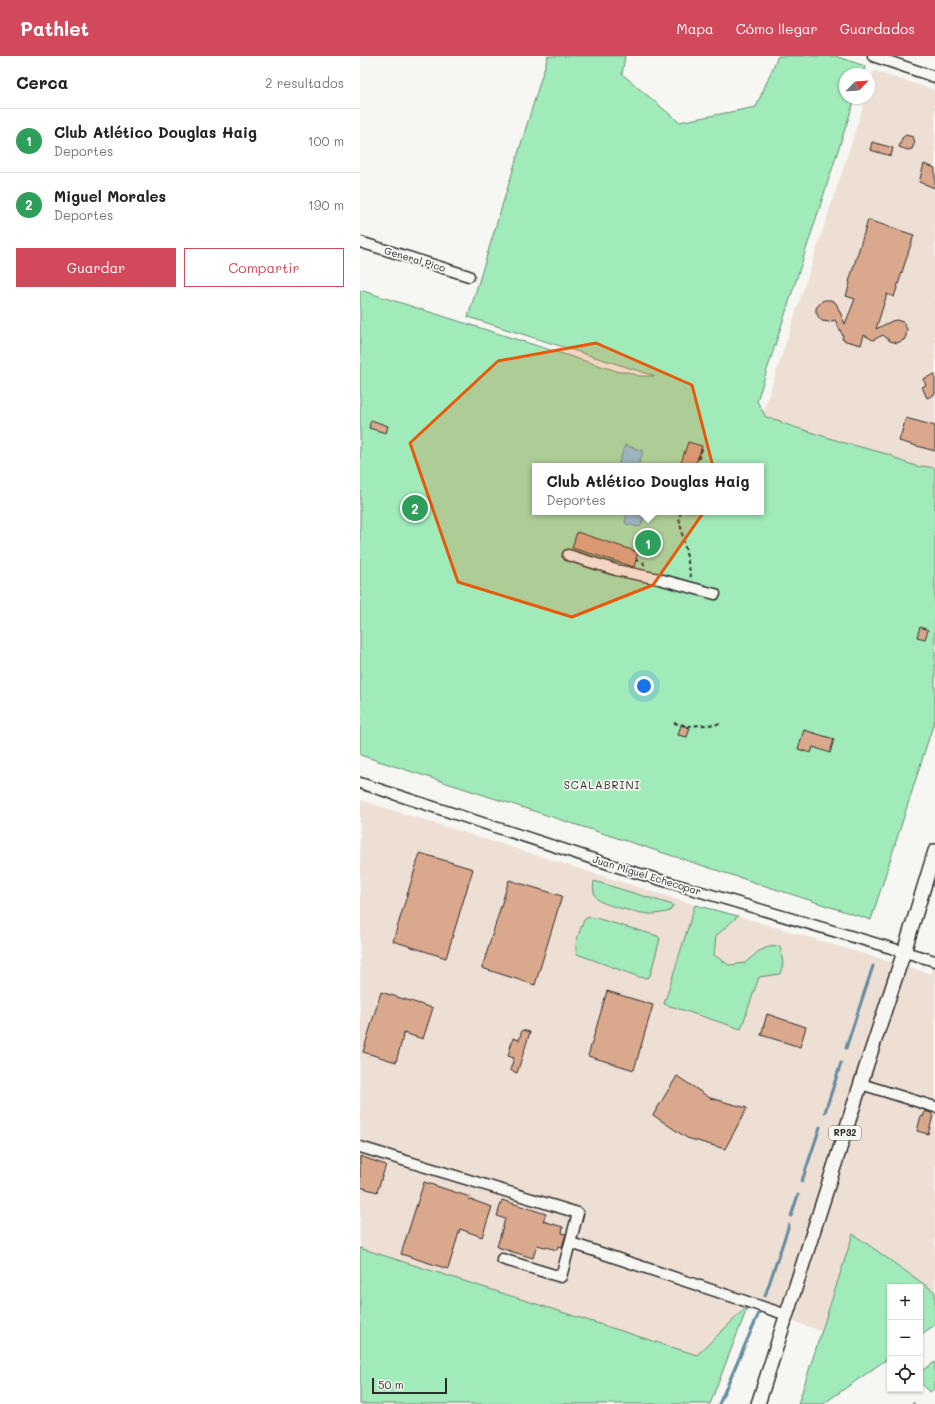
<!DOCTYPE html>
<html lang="es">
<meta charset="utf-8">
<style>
:root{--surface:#fff;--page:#f2f2f2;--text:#222;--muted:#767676;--line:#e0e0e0;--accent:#d1495b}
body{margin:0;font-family:Mali,sans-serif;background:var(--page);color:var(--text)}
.controls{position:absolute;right:12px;bottom:12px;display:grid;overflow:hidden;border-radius:0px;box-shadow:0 1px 3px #0004}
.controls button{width:36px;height:36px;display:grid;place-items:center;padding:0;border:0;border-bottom:1px solid var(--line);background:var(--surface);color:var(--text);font:20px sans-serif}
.compass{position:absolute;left:479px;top:12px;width:36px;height:36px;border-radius:50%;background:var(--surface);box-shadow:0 1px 3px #0004;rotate:65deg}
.scale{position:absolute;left:12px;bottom:10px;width:75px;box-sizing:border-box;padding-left:4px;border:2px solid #2b2b2b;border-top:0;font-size:11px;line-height:14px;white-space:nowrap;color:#2b2b2b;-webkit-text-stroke:3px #f6f6f2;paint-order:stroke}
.you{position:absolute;left:284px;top:630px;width:14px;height:14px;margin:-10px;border:3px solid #fff;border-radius:50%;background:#1a73e8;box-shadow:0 0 0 6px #1a73e833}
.badge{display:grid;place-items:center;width:26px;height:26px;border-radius:50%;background:var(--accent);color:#fff;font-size:13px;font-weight:700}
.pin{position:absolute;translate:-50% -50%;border:2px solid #fff;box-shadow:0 1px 4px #0006}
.popup{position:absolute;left:172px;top:407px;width:232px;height:52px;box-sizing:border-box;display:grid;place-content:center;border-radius:0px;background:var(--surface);filter:drop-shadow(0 1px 3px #0005);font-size:13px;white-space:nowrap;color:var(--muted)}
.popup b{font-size:15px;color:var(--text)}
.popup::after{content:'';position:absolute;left:50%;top:100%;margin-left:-8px;border:8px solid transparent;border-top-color:var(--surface)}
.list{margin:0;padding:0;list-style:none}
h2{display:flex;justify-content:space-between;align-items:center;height:52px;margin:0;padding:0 16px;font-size:17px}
h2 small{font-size:13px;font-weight:400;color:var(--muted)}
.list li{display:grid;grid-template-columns:26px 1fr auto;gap:12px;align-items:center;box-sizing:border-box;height:64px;padding:0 16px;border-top:1px solid var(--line)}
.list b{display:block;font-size:15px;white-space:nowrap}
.list p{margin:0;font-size:13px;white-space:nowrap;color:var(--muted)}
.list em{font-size:13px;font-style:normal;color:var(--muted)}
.actions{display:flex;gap:8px;padding:12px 16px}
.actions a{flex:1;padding:9px 0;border:1px solid var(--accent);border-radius:0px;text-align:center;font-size:14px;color:var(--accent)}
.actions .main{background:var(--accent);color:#fff}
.icon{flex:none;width:22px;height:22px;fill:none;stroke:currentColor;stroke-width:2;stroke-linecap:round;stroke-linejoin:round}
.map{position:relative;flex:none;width:575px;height:1348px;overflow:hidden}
header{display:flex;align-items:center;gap:24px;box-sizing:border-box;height:56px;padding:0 20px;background:var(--accent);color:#fff}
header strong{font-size:19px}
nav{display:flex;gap:22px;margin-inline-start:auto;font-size:14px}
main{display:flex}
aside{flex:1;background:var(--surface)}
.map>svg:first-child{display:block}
.built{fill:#eedfd4}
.green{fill:#a1eab9;stroke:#668a72;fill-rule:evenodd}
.water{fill:#8ccbec;stroke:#658b9f}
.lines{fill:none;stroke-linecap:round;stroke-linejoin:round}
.stream{stroke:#658b9f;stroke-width:3}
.building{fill:#daa88d;stroke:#2b2b2b}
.minor-casing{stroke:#2b2b2b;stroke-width:13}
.major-casing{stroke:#2b2b2b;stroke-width:16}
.path{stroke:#2b2b2b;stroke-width:2;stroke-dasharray:4 3;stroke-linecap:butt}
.minor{stroke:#f6f6f2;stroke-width:10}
.major{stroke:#f6f6f2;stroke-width:13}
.marked{fill:#e8590c;fill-opacity:0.2;stroke:#e8590c;stroke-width:3;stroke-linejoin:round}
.labels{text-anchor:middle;stroke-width:3.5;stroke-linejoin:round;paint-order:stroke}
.shield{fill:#f6f6f2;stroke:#686867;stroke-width:1}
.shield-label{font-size:9px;font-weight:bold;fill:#2b2b2b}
.street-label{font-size:10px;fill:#2b2b2b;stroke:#f6f6f2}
.neighbourhood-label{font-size:11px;letter-spacing:1px;fill:#2b2b2b;stroke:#f6f6f2}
</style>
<header>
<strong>Pathlet</strong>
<nav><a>Mapa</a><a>Cómo llegar</a><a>Guardados</a></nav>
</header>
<main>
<aside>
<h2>Cerca<small>2 resultados</small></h2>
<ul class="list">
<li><span class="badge" style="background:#2e9e5b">1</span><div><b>Club Atlético Douglas Haig</b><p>Deportes</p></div><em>100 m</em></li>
<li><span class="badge" style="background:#2e9e5b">2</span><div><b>Miguel Morales</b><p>Deportes</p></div><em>190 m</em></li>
</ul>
<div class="actions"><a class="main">Guardar</a><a>Compartir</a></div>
</aside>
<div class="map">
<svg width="575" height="1348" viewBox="0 0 575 1348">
<rect width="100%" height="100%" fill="#f6f6f2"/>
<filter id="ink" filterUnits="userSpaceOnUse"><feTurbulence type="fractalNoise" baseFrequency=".025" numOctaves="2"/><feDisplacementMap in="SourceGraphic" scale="8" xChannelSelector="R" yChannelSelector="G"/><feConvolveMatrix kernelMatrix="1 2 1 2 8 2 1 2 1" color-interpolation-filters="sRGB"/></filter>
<g filter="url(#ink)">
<g class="built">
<polygon points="514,15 575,34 575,416 402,360 506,42 509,42 509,32"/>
<polygon points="0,744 335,849 378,860 571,918 575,906 575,1236 493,1178 461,1275 388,1250 337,1299 0,1192"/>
</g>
<g class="green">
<path d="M188 0H265L262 18 319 66 396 51 418 0H475L505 10 503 18H485V42H495L397 345 406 361 421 365 422 367 485 387 531 399 538 404 559 411 563 410 575 412V663L511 864 0 699V234L260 316H268L279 320H295L108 261ZM175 410H401V456H175Z"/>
<path d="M234 825 313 849 310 855C304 857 297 858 291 858 281 858 242 849 237 843 233 837 233 831 234 825Z"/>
<polygon points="335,849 378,860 356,880 354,899 369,909 385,907 399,895 408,891 420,890 423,908 420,918 399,921 381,973 304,948"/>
<path d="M232 861 298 880 300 883 290 920 286 922 279 921 217 898C213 888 221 873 224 864L226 862Z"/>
<polygon points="493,1178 575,1236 575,1269 560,1279 560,1231 530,1231 530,1301 463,1348 438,1348"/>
<polygon points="0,1192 337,1299 388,1250 350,1348 0,1348"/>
<polygon points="575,1306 575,1332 570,1336 560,1326 560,1316"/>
</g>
<g class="water">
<polygon points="265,389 283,395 278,410 258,410"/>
<polygon points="268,456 285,456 281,470 278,471 266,468 265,465"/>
</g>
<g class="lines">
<g class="stream">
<polyline points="486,992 513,910"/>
<polyline points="465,1056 481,1007"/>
<polyline points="442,1125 460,1071"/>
<polyline points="431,1160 438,1139"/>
<polyline points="405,1240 429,1169"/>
<polyline points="359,1348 399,1257"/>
</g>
</g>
<g class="building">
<polygon points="546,79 553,81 555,86 552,93 548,94 539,91 542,82"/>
<polygon points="512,86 533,92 531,100 510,94"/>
<polygon points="564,108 575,112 575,132 559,126"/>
<polygon points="508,164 554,179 534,241 527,238 516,273 532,265 536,264 543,266 547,273 546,280 544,284 537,287 530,285 523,279 513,284 504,279 501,289 486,285 482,283 483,280 475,264 469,266 462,265 459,262 456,256 456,252 461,246 464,244 471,244 476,247 485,268 495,243 486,240 490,227 489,226"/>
<polygon points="575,318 575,338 567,342 562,331 566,329 563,323"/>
<polygon points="546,362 575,370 575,395 539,385"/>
<polygon points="11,364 28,370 26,377 9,372"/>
<polygon points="328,386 342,390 335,410 320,410"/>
<polygon points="217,476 278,496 274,511 212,492"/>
<polygon points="560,571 568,574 565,583 557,581"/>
<polygon points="321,669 330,672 327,681 318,679"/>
<polygon points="444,674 474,683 470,697 453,691 451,697 438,693"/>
<polygon points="60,797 113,813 86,902 33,885"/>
<polygon points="149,824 202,840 175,929 122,912"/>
<polygon points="247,935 293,949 274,1014 228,1000"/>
<polygon points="21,936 73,952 63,983 44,977 36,1006 3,996"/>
<polygon points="407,958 446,971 440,991 401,979"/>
<polygon points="162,974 170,976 157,1017 150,1014 154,1002 148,1000 153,982 159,984"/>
<polygon points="317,1020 350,1042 387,1052 365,1093 327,1082 293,1059"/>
<polygon points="565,1055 571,1057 573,1060 568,1078 557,1075 561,1060 563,1061"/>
<polygon points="0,1100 26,1109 17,1136 0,1131"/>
<polygon points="64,1126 110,1141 109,1143 132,1151 122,1181 100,1173 88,1213 41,1198"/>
<polygon points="142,1144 186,1158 183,1165 203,1171 202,1177 206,1178 202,1191 198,1190 197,1194 177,1189 173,1202 137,1191 145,1163 137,1160"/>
</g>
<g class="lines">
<g class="minor-casing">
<g id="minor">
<polyline points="513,0 575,21"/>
<polyline points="0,186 109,220"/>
<polyline points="208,499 256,514 299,523 355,538"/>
<polyline points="0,727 267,814 575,905"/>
<polyline points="501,1028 575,1051"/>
<polyline points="0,1091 218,1157 201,1221 142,1203"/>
<polyline points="211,1187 427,1259"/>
</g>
</g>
<g class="major-casing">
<polyline id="major" points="398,1348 507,1008 544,896 575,795"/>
</g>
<g class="path">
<polyline points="336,410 342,393"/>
<polyline points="321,456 319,462 331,521"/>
<polyline points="276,504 283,506 285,511"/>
<polyline points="314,667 328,670 361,668"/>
<polyline points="553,1348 554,1347"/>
</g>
<use href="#minor" class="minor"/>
<use href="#major" class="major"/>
</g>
</g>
<path class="marked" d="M236 287 332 329 359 434 293 529 212 561 98 526 50 387 138 305Z"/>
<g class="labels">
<rect class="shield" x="469" y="1070" width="32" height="14" rx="3"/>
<g class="shield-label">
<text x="485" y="1080">RP32</text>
</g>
<g class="street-label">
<text transform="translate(55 203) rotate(17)" y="4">General Pico</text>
<text transform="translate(287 819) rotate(17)" y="4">Juan Miguel Echecopar</text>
</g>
<g class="neighbourhood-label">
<text x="242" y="733">SCALABRINI</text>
</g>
</g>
</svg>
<div class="controls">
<button>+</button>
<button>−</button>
<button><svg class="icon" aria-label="locate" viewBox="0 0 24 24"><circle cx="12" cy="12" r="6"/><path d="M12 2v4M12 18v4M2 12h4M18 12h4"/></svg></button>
</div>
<svg class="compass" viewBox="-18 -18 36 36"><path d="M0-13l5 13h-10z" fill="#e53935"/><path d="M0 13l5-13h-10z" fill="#767676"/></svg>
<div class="scale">50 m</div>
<div class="you"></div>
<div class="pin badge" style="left:288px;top:487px;background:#2e9e5b">1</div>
<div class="popup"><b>Club Atlético Douglas Haig</b>Deportes</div>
<div class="pin badge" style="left:55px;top:452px;background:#2e9e5b">2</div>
</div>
</main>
